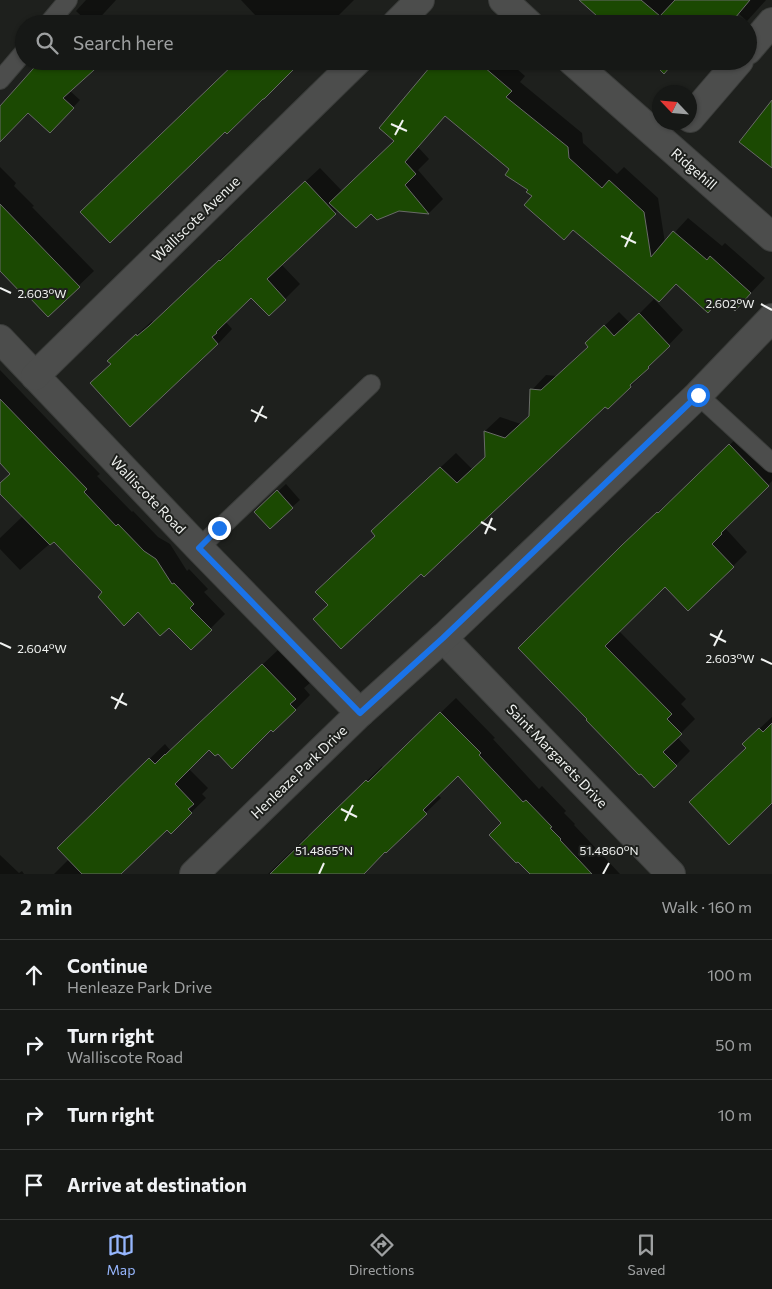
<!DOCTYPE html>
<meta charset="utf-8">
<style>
:root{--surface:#161816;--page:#232523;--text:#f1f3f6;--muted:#9ea0a1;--line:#353735;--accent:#96b6fd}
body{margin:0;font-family:Commissioner,sans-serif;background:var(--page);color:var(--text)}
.compass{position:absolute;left:652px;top:85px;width:45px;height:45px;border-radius:50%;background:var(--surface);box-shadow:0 1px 4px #0004;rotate:296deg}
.stop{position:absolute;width:15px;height:15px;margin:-11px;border:4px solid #1a73e8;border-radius:50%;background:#fff}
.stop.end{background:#1a73e8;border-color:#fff;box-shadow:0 1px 5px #0008}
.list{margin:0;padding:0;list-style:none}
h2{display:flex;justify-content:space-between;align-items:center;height:65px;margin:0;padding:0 20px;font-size:21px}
h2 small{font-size:16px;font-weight:400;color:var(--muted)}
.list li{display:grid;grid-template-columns:32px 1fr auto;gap:15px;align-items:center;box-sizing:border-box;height:70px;padding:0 20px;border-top:1px solid var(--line)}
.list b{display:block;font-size:19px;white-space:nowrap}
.list p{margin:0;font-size:16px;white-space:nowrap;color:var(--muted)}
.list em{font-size:16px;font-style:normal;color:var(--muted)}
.icon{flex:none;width:28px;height:28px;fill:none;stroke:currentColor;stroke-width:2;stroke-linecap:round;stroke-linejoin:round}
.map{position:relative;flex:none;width:772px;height:874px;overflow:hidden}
.search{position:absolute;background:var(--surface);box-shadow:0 1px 4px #0004;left:15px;right:15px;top:15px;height:55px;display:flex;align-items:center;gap:12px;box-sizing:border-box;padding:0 18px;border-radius:28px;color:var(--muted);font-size:19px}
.sheet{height:345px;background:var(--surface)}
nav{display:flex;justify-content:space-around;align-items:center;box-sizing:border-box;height:70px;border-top:1px solid var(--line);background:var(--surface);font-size:14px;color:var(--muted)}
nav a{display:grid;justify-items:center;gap:2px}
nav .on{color:var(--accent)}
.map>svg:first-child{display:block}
.shadow{fill:#0007}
.building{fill:#1b4902;stroke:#696b68}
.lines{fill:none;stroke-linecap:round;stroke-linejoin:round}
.lane-casing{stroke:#3b3d3b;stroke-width:20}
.street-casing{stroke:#3b3d3b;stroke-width:30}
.lane{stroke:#4c4d4c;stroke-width:18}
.street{stroke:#4c4d4c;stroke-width:28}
.route{stroke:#1a73e8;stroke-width:6}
.ticks{fill:none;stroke:#f0f2f0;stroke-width:2}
.labels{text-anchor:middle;stroke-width:4;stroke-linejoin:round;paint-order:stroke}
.street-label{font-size:14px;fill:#f0f2f0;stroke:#1e201d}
.ticks-label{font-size:12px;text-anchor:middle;fill:#f0f2f0;stroke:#1e201d;stroke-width:4;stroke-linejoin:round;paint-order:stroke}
</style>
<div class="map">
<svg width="772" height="874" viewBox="0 0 772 874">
<rect width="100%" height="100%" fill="#1e201d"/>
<g class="shadow">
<polygon points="86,0 116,0 94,24 90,24 76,11"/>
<polygon points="241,0 354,0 330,24 248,24 256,16"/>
<polygon points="581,0 673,0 676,2 678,0 681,0 709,24 607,24"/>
<polygon points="723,0 766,0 747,21"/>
<polygon points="474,20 479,24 470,24"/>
<polygon points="437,61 508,61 525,76 520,82 582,133 583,143 617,174 624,167 658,198 665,243 688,218 722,246 725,243 765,278 735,310 722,297 708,311 677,283 534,196 511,169 446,115 418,147 429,159 418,170 443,199 429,213 399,210 371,212 338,210 281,264 300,284 269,315 251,297 226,322 232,329 218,344 112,364 124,346 152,321 153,322 165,312 234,246 235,247 320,168 343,192 395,141"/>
<polygon points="70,91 80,100 50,132 14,98"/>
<polygon points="0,167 16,183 14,186 34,206 32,207 94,271 48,315 0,263"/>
<polygon points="654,299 683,330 644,371 645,372 631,386 605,405 421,572 329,605 377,535 387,517 456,453 473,470 487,457 485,431 500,417 521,424 530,415 532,390 546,375 557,376 589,346 601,329 619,312 630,323"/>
<polygon points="0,370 100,474 97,476 132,512 133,511 158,537 170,544 187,571 189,569 208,589 204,592 225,614 191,648 169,626 104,592 54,540 20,570 0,549 0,538 23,516 0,492 0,485 12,473 0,461"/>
<polygon points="744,431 772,459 772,481 735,518 736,519 726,529 747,552 733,566 665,585 619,631 686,699 681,704 695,719 677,737 690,751 676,765 588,719 519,648 638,531 672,499 673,500"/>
<polygon points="286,484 300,500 270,527 256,512"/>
<polygon points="278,650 310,683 304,688 310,695 295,710 271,729 218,752 209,748 189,769 208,788 202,794 206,798 171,832 167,828 120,874 54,874 69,859 73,833 165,744 170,750 180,741 181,741"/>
<polygon points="456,698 495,738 493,739 539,789 542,786 566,811 564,813 575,824 574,825 620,874 532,874 503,823 458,774 437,794 441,798 386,851 352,874 268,874 308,835 309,837 382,766 383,768"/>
<polygon points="772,717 772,802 747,747 758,730"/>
<polygon points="0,855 19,873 22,871 24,874 0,874"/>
</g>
<g class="building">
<polygon points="579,0 641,0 660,16 675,0 750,0 730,24 606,24"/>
<polygon points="253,17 260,24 246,24"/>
<polygon points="40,61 104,61 63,98 74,108 50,133 28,113 0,142 0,106"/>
<polygon points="237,61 302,61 264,99 263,99 227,134 225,132 110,243 80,212"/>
<polygon points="435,61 477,61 512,91 506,97 568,147 569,158 602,188 609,180 644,212 651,257 673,231 707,260 710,256 751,293 735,311 721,298 708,313 676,284 659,302 573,230 564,240 524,205 532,196 526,192 528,190 505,175 509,169 445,116 405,162 416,174 405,185 429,214 399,211 377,220 371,214 356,228 329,203 394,141 379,128"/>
<polygon points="651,61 675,61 664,74"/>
<polygon points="772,100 772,168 739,142"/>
<polygon points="305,181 336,214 267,279 286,300 269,316 251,298 216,332 217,333 212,337 218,344 130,427 90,383 111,364 107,361 136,334 137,336 149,326 219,260 220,261"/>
<polygon points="0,204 80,287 48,317 28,296 26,298 0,271"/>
<polygon points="639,313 670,346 648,367 649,368 630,385 631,387 608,409 605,407 424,577 421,574 341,649 313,619 328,605 315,592 375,536 371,531 440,467 457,483 485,457 484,431 505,438 529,416 530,389 541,390 588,347 585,343 604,325 614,336"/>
<polygon points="0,399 87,489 84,492 116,526 118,524 144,551 156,559 172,584 174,583 194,604 190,608 212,630 191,650 169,628 160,636 138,612 124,626 98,597 102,592 54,542 50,545 0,494 0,483 10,474 0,463"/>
<polygon points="729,444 769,486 721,533 722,534 712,544 734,567 688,611 665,587 605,646 672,714 667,719 682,734 663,752 677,766 654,788 641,774 639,775 586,720 587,719 518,648 622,545 657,512 658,513"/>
<polygon points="277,490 293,508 270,529 254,512"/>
<polygon points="262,664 296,699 290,704 296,710 273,732 271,730 232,769 218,754 215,756 209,750 175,784 194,804 188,809 192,813 171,834 167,830 121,874 82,874 57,848 149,758 155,764 165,754 165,755"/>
<polygon points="440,712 481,753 479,755 523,802 526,800 552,827 550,828 561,839 560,840 592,874 530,874 518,862 516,863 489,835 501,823 458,776 423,810 427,814 386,853 385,852 364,874 270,874 329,816 366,780 368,782"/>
<polygon points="772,723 772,803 729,845 689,802 746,748 742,744 759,728 763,732"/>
</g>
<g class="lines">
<g class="lane-casing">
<g id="lane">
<polyline points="48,24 68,0"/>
<polyline points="0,80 24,52"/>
<polyline points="698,395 772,463"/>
<polyline points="199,548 371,384"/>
</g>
</g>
<g class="street-casing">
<g id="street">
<polyline points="503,0 529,24"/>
<polyline points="396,24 420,0"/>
<polyline points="748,50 772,22"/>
<polyline points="572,61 772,237"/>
<polyline points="690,118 739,61"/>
<polyline points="0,339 199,548 360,713"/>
<polyline points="35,376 357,61"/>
<polyline points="443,638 671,874"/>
<polyline points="194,874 360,713 443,638 698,395 772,318"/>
</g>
</g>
<use href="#lane" class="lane"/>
<use href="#street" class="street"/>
</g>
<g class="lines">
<polyline class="route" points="219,528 199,548 360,713 443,638 698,395"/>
</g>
<path class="ticks" d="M391 124 407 131M395 135 403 120M621 236 636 243M625 247 632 232M0 288 11 293M761 304 772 310M251 410 267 418M255 422 263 406M481 522 496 530M485 534 492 518M710 634 726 642M0 643 11 648M714 646 722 630M761 659 772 664M111 697 127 705M115 709 123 693M341 809 357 817M345 821 353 805M319 874 324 863M603 874 609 863"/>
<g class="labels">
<g class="street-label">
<text transform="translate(694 169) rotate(41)" y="5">Ridgehill</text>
<text transform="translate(196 219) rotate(-44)" y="5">Walliscote Avenue</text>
<text transform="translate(148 495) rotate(46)" y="5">Walliscote Road</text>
<text transform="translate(557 756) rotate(46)" y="5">Saint Margarets Drive</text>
<text transform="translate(299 772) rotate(-44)" y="5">Henleaze Park Drive</text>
</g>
</g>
<g class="ticks-label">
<text x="42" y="298">2.603°W</text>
<text x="730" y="308">2.602°W</text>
<text x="42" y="653">2.604°W</text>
<text x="730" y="663">2.603°W</text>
<text x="324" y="855">51.4865°N</text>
<text x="609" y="855">51.4860°N</text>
</g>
</svg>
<svg class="compass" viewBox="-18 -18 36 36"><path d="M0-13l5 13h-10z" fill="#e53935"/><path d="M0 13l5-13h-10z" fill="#9ea0a1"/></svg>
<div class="stop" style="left:698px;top:395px"></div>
<div class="stop end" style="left:219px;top:528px"></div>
<div class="search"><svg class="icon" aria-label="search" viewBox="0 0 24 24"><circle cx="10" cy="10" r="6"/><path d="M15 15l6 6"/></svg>Search here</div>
</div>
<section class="sheet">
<h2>2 min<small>Walk · 160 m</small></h2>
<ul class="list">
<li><svg class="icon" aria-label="ahead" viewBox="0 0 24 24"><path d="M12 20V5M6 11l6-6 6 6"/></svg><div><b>Continue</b><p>Henleaze Park Drive</p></div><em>100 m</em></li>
<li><svg class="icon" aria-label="right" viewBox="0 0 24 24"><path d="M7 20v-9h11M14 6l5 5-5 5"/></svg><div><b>Turn right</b><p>Walliscote Road</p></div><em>50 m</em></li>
<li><svg class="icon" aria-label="right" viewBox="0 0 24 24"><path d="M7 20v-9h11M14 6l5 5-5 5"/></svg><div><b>Turn right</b></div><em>10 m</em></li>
<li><svg class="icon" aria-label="arrive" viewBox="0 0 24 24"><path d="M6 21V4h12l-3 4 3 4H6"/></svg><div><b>Arrive at destination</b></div></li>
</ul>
</section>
<nav>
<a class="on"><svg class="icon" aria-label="map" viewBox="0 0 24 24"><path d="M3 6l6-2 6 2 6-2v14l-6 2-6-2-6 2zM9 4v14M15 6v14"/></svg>Map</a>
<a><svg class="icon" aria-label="directions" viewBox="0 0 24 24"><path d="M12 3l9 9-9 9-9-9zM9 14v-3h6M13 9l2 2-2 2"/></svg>Directions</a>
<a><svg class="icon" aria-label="saved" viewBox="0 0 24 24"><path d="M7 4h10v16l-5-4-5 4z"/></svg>Saved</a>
</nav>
